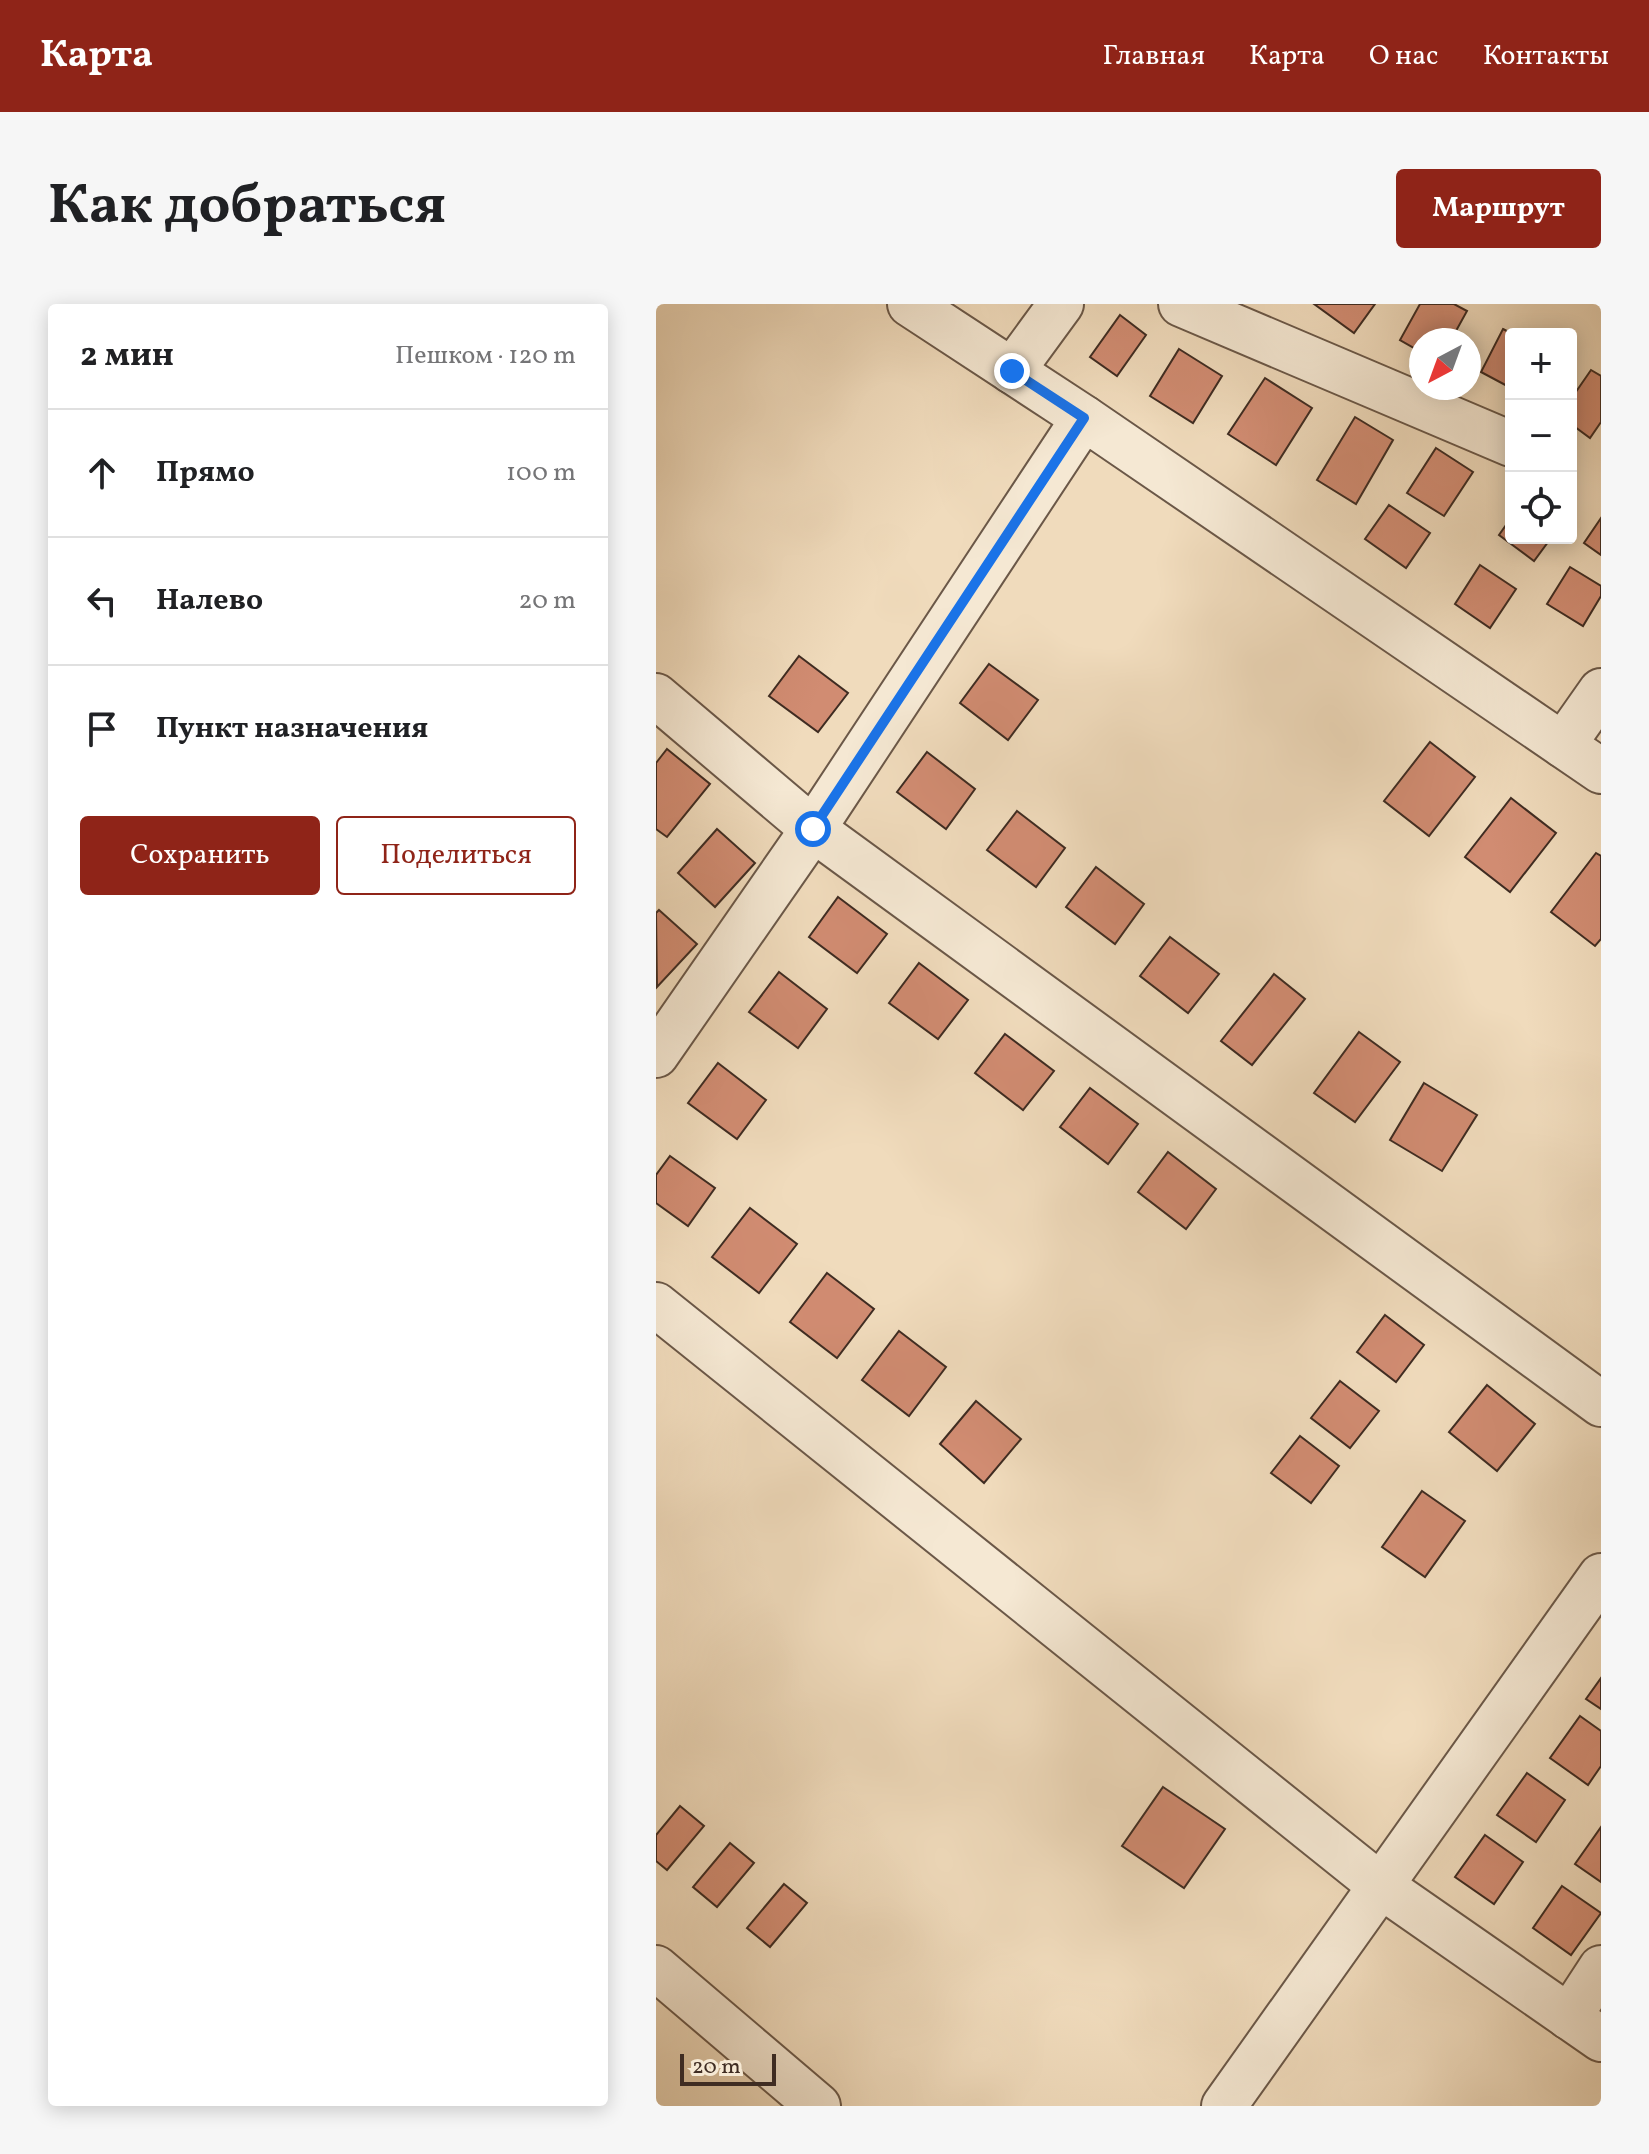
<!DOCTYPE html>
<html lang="ru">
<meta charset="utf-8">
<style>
:root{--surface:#fff;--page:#f6f6f6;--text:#202124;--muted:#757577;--line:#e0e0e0;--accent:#8f2418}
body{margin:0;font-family:Vollkorn,serif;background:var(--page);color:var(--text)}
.controls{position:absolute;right:24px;top:24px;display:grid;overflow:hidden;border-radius:8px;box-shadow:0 4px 20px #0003}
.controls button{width:72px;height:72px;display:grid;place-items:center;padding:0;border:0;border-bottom:2px solid var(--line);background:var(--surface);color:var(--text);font:40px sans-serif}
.compass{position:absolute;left:753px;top:24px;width:72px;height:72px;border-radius:50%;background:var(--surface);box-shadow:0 4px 20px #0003;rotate:221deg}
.scale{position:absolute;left:24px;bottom:20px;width:96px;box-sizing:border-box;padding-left:8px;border:4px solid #3f2c22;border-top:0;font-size:22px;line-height:28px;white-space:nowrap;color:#3f2c22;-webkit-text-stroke:6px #f5e8d3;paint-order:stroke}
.stop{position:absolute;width:24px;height:24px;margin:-18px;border:6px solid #1a73e8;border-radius:50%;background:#fff}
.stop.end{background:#1a73e8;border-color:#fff;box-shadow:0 2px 8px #0008}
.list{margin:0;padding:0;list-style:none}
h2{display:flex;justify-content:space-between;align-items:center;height:104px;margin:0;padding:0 32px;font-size:34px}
h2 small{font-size:26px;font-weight:400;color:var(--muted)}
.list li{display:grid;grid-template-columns:52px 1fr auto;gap:24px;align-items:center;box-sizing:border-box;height:128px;padding:0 32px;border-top:2px solid var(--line)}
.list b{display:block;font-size:30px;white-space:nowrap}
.list em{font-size:26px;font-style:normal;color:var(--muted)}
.actions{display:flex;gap:16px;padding:24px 32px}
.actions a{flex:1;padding:18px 0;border:2px solid var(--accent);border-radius:8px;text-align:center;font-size:28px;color:var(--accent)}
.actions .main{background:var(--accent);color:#fff}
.icon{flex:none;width:44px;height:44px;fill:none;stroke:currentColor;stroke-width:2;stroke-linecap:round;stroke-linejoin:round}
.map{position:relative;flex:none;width:945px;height:1802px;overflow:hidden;border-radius:8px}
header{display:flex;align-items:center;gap:48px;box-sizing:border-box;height:112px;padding:0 40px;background:var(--accent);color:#fff}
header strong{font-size:38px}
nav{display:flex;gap:44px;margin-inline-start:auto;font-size:28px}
.intro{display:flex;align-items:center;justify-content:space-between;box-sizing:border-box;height:192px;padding:0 48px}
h1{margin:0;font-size:56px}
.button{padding:20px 36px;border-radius:8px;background:var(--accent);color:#fff;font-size:28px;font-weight:700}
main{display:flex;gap:48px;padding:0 48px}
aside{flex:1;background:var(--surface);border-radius:8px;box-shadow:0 4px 20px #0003}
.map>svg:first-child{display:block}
.building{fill:#d18c72;stroke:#3f2c22;stroke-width:2}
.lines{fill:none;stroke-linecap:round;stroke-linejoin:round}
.minor-casing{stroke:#6b5848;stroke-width:48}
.minor{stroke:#f5e8d3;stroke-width:44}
.route{stroke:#1a73e8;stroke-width:10}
</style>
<header>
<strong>Карта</strong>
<nav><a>Главная</a><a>Карта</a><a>О нас</a><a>Контакты</a></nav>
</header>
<div class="intro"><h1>Как добраться</h1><a class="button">Маршрут</a></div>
<main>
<aside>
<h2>2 мин<small>Пешком · 120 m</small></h2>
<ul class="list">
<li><svg class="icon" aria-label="ahead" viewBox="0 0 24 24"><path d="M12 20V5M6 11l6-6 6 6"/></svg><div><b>Прямо</b></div><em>100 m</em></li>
<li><svg class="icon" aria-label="left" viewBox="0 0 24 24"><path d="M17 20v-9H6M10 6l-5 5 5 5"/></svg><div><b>Налево</b></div><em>20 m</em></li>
<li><svg class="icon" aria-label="arrive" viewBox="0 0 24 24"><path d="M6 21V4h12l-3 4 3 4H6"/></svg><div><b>Пункт назначения</b></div></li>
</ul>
<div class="actions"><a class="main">Сохранить</a><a>Поделиться</a></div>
</aside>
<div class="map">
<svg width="945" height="1802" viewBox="0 0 945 1802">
<rect width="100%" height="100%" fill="#f0dbbc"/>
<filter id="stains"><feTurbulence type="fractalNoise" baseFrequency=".0025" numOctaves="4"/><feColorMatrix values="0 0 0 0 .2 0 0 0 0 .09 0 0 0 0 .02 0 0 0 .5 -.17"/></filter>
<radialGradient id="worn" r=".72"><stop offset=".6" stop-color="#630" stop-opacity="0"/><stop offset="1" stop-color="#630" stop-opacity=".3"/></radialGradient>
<g class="building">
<polygon points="658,0 719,0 698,29"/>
<polygon points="764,0 798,0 811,7 795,36 765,36 765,48 744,36"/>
<polygon points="464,11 490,31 461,72 434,53"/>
<polygon points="847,25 857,30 855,84 825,68"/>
<polygon points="523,45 566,72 537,119 494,92"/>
<polygon points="935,66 945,72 945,118 934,134 915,120 915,95"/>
<polygon points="609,74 656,104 620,161 572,130"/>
<polygon points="699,113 737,136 700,200 661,176"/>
<polygon points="780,144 817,168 788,212 751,189"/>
<polygon points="733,201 774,229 750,264 709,235"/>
<polygon points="855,214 855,234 895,234 878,257 843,231"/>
<polygon points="945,214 945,251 928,239"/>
<polygon points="824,261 860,285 834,324 799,300"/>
<polygon points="914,263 945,282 945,292 927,322 891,300"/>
<polygon points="143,352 192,389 162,428 113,392"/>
<polygon points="333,360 382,396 352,436 304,399"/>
<polygon points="774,438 819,473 773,532 728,497"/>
<polygon points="11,445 54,480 11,533 0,525 0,459"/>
<polygon points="271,448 319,485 290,525 241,488"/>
<polygon points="855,494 900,529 854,588 809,553"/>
<polygon points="361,507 409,544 380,583 331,546"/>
<polygon points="61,525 99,559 59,603 22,569"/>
<polygon points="940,549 945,552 945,635 939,642 895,608"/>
<polygon points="440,563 488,600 459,640 410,603"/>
<polygon points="182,593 231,630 201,669 153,633"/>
<polygon points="3,606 41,640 1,683 0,609"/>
<polygon points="514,633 563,670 532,709 484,672"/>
<polygon points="263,659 312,696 282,735 233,699"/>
<polygon points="123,668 171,705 142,744 93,708"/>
<polygon points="618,670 649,695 596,761 565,737"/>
<polygon points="703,728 744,758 699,818 658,789"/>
<polygon points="349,730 398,767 367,806 319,769"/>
<polygon points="62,759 110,796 81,835 32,799"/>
<polygon points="768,779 821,811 786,867 734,836"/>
<polygon points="434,784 482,820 452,860 404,823"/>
<polygon points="512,848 560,885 530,925 482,888"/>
<polygon points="14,852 59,884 32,922 0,899 0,871"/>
<polygon points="94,904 141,940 103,989 56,953"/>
<polygon points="171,969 218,1005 181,1054 134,1018"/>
<polygon points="729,1011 768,1041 740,1078 701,1048"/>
<polygon points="243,1027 290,1063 253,1112 206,1076"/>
<polygon points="684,1077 723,1107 694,1144 655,1114"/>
<polygon points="831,1081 879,1120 841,1167 793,1128"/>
<polygon points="320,1097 365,1135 328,1179 284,1140"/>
<polygon points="644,1132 683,1162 655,1199 615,1169"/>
<polygon points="766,1187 809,1217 769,1273 726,1243"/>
<polygon points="945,1374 945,1405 930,1395"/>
<polygon points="924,1412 945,1427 945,1462 932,1481 894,1454"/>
<polygon points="871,1469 909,1496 880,1538 841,1511"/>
<polygon points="507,1483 569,1525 528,1584 466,1542"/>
<polygon points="24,1502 48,1522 11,1566 0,1557 0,1531"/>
<polygon points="945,1523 945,1578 919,1560"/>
<polygon points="829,1531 867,1558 838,1600 799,1573"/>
<polygon points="74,1539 98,1559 61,1603 37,1583"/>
<polygon points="128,1580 151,1599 114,1643 91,1624"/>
<polygon points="906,1582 945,1609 915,1651 877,1624"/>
</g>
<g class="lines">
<g class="minor-casing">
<g id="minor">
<polyline points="254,0 428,114 945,467"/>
<polyline points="525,0 855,140"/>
<polyline points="356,67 405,0"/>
<polyline points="0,392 157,525 945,1100"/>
<polyline points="907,441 945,387"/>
<polyline points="0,751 157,525 428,114"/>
<polyline points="0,1001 725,1582 945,1735"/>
<polyline points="0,1664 162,1802"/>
<polyline points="913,1713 945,1664"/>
<polyline points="568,1802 945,1272"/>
</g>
</g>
<use href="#minor" class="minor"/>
</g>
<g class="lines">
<polyline class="route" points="157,525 428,114 356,67"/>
</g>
<rect width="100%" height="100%" filter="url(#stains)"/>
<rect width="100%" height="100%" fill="url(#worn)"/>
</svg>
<div class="controls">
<button>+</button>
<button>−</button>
<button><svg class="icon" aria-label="locate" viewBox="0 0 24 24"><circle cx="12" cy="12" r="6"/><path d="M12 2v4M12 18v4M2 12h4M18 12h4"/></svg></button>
</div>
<svg class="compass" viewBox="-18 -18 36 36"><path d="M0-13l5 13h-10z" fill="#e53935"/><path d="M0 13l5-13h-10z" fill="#757577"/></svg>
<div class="scale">20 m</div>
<div class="stop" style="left:157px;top:525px"></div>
<div class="stop end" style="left:356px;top:67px"></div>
</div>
</main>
